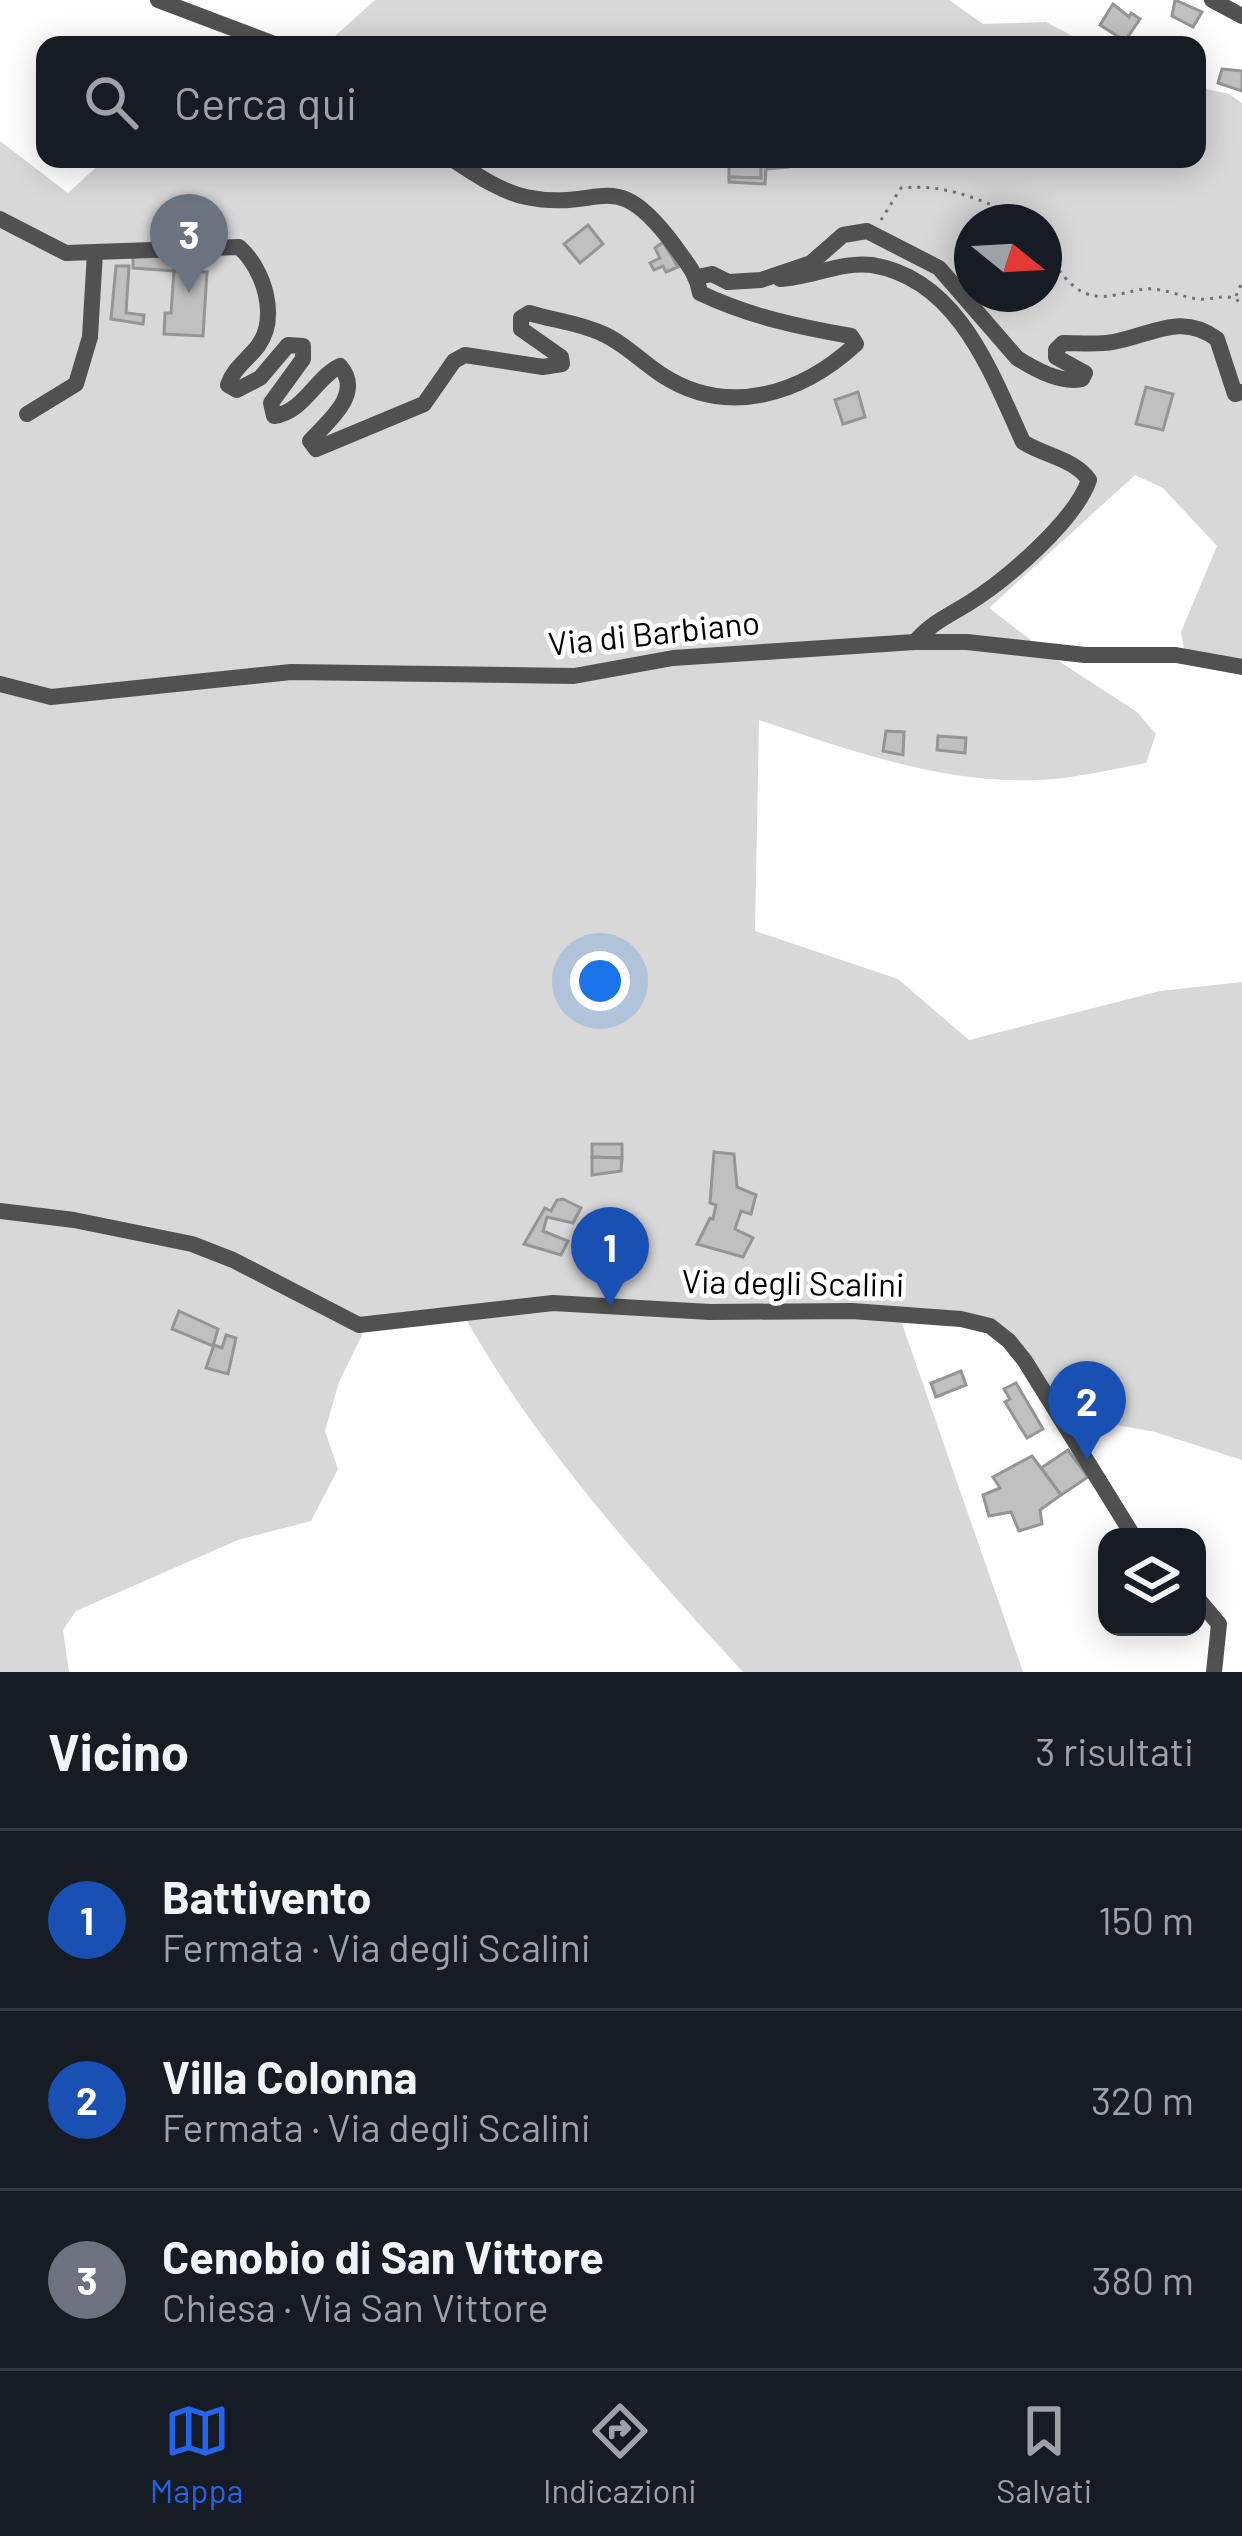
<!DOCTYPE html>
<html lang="it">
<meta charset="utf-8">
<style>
:root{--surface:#171b24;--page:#20242c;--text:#f1f3f6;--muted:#9ea1a6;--line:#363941;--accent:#2563eb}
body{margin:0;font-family:Barlow,sans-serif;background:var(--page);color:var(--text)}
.controls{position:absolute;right:36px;bottom:36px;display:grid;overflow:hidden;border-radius:24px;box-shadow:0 6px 30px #0003}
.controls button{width:108px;height:108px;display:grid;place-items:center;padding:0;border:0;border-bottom:3px solid var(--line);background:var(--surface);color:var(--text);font:60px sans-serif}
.compass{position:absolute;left:954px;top:204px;width:108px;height:108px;border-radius:50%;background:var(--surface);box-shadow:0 6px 30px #0003;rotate:108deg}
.you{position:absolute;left:600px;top:981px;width:42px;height:42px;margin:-30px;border:9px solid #fff;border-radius:50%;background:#1a73e8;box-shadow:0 0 0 18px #1a73e833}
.badge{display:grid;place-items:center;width:78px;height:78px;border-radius:50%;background:var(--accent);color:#fff;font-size:39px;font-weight:700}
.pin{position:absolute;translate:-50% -99px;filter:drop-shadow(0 3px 6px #0008)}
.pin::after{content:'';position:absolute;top:63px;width:42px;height:36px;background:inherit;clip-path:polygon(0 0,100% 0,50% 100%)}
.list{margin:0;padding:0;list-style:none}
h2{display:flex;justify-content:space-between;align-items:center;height:156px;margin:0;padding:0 48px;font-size:51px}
h2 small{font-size:39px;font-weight:400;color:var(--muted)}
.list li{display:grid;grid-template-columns:78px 1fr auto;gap:36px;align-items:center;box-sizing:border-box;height:180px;padding:0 48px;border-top:3px solid var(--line)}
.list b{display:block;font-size:45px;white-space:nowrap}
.list p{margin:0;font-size:39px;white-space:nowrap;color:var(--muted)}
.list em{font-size:39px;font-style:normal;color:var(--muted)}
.icon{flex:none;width:66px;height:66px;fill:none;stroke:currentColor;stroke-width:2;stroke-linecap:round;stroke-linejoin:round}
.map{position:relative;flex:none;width:1242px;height:1672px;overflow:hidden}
.search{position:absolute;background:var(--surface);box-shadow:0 6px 30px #0003;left:36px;right:36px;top:36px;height:132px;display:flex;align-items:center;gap:30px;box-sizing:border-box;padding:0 42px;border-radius:24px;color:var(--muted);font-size:45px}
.sheet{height:696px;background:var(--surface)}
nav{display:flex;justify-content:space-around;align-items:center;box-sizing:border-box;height:168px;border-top:3px solid var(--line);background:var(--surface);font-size:33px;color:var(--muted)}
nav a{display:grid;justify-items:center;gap:6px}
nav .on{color:var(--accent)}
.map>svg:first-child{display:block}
.green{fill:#d8d8d8;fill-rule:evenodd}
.building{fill:#c0c0c0;stroke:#959595;stroke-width:3}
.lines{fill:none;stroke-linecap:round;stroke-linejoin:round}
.path{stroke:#737373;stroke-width:3;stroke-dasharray:3 6;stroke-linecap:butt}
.minor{stroke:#515151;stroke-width:16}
.labels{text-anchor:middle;stroke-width:9;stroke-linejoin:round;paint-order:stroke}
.street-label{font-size:33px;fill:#000;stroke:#fff}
</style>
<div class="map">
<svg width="1242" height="1672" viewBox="0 0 1242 1672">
<rect width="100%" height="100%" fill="#fff"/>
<g class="green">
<polygon points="375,0 949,0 983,24 1046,22 1090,45 325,45"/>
<path d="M1197 87 1229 94 1242 103V670L1186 658 1181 632 1217 546 1163 488 1135 475 989 608 1054 658 1137 712 1156 734 1146 763C1119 768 1091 774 1064 778 957 790 859 753 759 720L755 931 898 979 969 1040 1160 991 1242 982V1460L1155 1432 1056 1414 1009 1338 968 1320 899 1315 1023 1672H743C640 1560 536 1445 462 1312L367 1325 339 1382 325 1431 338 1469 311 1521 238 1540 76 1611 63 1630 69 1672H0V141L68 193 105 159H1197ZM972 222H1044V294H972Z"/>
</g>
<g class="building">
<polygon points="1175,0 1202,12 1193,27 1172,16"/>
<polygon points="1113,4 1129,17 1131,13 1140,19 1125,41 1100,25"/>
<polygon points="1222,69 1242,71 1242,91 1218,83"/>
<polygon points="729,159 761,159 761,178 729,177"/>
<polygon points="761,163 789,167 766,169 765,184 729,182 729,177 761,178"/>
<polygon points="588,225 603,244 580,263 564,244"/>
<polygon points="663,242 678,267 666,272 663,266 654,270 650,263 660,258 655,248"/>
<polygon points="133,253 174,257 174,271 133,268"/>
<polygon points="116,266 129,266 126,313 144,315 143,324 111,319"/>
<polygon points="174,271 207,272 203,336 164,334 165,313 171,313"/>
<polygon points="1146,387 1173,394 1163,430 1136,424"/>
<polygon points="858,392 865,417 843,424 835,400"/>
<polygon points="886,731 904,732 903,755 883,751"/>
<polygon points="938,736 966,738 965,753 937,750"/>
<polygon points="592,1144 622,1144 622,1158 592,1157"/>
<polygon points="714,1152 734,1154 737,1187 756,1195 751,1214 741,1211 735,1229 753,1238 743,1257 697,1244 710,1218 713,1219 716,1205 710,1203"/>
<polygon points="592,1157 622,1158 621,1171 592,1175"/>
<polygon points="563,1199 581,1208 573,1223 547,1217 543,1231 568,1241 561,1255 524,1244 545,1208 551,1211 557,1200"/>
<polygon points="179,1311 218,1329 213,1346 172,1329"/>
<polygon points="226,1335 236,1338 228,1374 206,1368 214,1345 222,1348"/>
<polygon points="961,1371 966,1385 936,1397 931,1383"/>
<polygon points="1016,1383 1043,1429 1027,1438 1005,1402 1010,1399 1004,1389"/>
<polygon points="1068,1450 1088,1477 1061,1495 1041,1468"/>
<polygon points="1032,1456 1061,1495 1040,1510 1042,1524 1019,1531 1011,1512 989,1516 983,1495 1000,1488 993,1477"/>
</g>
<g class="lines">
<g class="path">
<path d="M881 220 901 188C947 183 981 201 1022 217L1026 222"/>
<path d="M1044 248C1063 276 1077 303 1115 295 1128 293 1140 288 1152 289 1168 290 1183 297 1198 299 1215 301 1227 290 1242 304"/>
<polyline points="1236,296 1242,282"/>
</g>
<g class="minor">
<polyline points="158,0 277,45"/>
<polyline points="1212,0 1242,16"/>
<path d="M0 219 66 253 239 247C264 269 279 317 258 346 247 360 233 369 228 385L237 390 260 378 288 345 303 346V359L271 403 274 416C304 412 316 377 340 366 364 394 328 421 310 441L316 449 424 404 454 361 465 355 543 367 562 364 561 357 521 329V318L529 313C552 320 579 323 601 333 623 342 642 362 662 375 728 418 802 394 856 344L851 336C799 327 748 316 700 293 697 273 685 261 674 245 612 162 604 213 526 197 499 191 475 174 452 159"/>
<path d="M697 277 712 274 728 282 761 280 811 263 843 235 867 231 939 268 1017 358C1034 369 1061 384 1082 379L1085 373 1056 357V350L1063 343C1079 343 1097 345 1113 342 1152 335 1181 312 1217 339L1235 394 1242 392"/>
<path d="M780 279C810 278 841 261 872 265 958 279 991 372 1023 442 1045 456 1075 459 1089 480 1075 521 1006 580 969 603 948 616 931 623 915 642"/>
<polyline points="27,414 76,384 90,337 95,252"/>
<polyline points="0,684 51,697 291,672 574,676 673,658 915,642 967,642 1085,655 1176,655 1242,667"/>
<polyline points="0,1211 74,1220 192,1244 233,1260 359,1325 553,1303 710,1312 852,1311 961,1319 990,1326 1009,1341 1025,1361 1134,1537"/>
<polyline points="1197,1598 1219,1624 1214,1672"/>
</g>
</g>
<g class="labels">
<g class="street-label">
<text transform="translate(654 633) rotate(-6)" y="12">Via di Barbiano</text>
<text transform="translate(793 1283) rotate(1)" y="12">Via degli Scalini</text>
</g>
</g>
</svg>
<div class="controls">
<button><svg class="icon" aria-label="layers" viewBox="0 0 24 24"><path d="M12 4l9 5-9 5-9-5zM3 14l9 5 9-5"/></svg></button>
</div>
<svg class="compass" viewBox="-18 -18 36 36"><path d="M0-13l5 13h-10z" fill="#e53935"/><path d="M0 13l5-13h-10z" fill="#9ea1a6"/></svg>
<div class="you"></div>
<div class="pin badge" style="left:610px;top:1306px;background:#1a4fb4">1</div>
<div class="pin badge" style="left:1087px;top:1460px;background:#1a4fb4">2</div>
<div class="pin badge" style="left:189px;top:293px;background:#6b7280">3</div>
<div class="search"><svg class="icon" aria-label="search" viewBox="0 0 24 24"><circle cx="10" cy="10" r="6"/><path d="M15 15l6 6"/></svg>Cerca qui</div>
</div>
<section class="sheet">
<h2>Vicino<small>3 risultati</small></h2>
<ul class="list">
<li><span class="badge" style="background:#1a4fb4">1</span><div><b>Battivento</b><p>Fermata · Via degli Scalini</p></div><em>150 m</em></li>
<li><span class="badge" style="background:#1a4fb4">2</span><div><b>Villa Colonna</b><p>Fermata · Via degli Scalini</p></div><em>320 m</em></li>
<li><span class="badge" style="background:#6b7280">3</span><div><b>Cenobio di San Vittore</b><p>Chiesa · Via San Vittore</p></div><em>380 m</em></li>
</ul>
</section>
<nav>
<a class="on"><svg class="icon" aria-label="map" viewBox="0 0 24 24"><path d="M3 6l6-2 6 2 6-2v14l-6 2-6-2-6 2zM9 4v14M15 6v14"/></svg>Mappa</a>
<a><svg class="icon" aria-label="directions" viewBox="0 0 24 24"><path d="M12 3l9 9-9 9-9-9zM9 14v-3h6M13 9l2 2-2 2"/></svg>Indicazioni</a>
<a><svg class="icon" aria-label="saved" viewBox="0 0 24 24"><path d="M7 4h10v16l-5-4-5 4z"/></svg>Salvati</a>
</nav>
